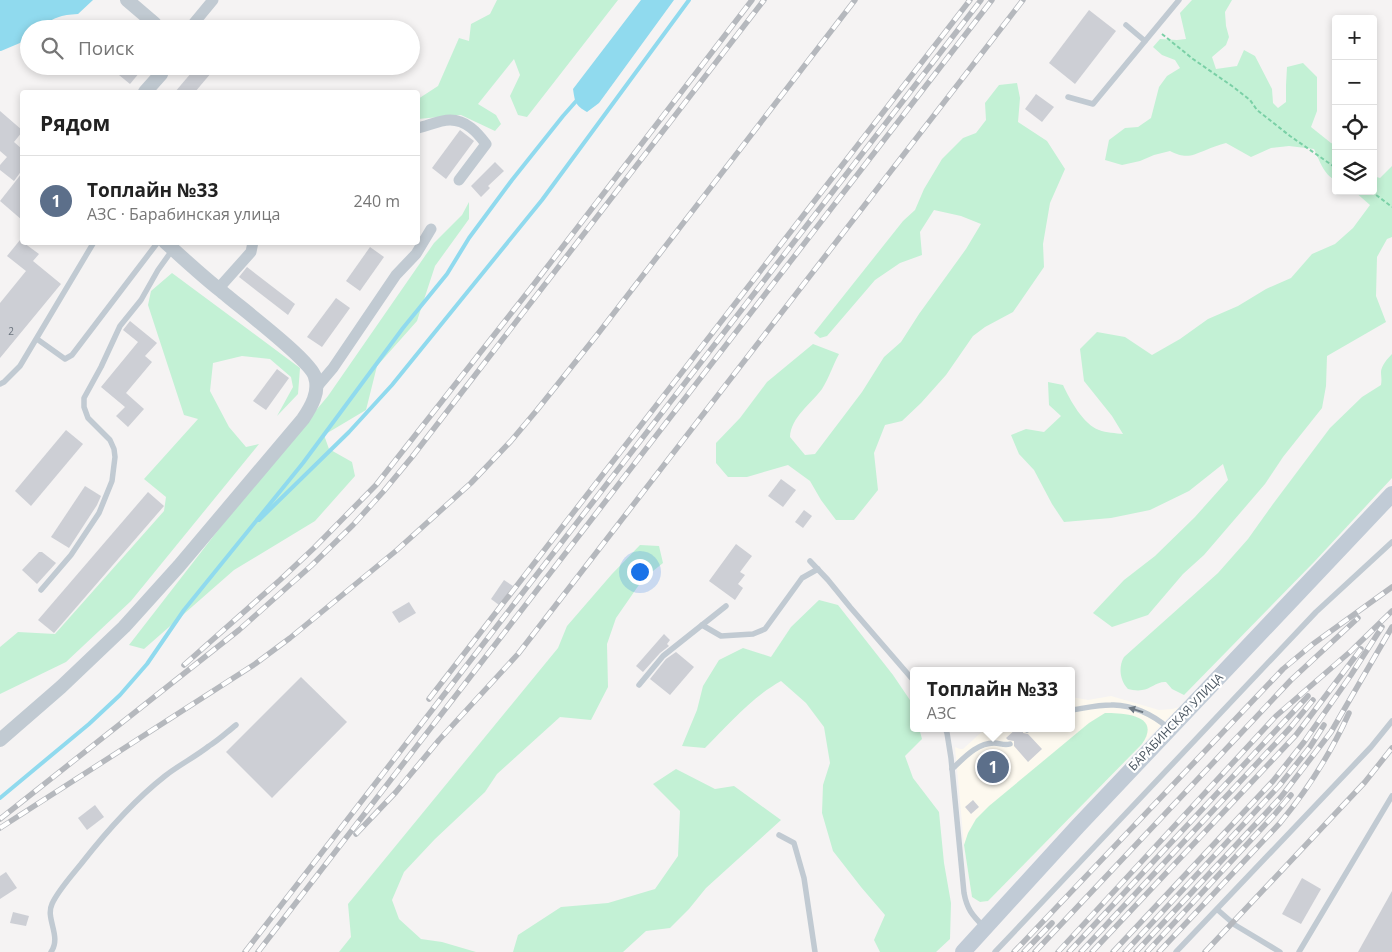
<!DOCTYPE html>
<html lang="ru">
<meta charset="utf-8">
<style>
:root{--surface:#fff;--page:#f2f2f2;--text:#222;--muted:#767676;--line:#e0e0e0;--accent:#1a73e8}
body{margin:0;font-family:"Open Sans",sans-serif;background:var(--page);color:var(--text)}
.controls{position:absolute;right:15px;top:15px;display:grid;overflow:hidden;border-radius:5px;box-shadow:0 2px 8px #0003}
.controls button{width:45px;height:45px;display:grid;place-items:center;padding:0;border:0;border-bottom:1px solid var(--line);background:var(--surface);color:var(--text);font:25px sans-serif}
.you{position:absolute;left:639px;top:571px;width:18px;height:18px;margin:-12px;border:4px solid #fff;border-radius:50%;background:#1a73e8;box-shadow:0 0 0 8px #1a73e833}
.badge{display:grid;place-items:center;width:32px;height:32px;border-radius:50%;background:var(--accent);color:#fff;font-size:16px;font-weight:700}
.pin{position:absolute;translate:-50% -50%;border:2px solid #fff;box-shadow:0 1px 5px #0006}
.popup{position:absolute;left:910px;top:667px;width:165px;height:65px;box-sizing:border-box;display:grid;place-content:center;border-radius:5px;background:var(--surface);filter:drop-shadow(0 1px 4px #0005);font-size:16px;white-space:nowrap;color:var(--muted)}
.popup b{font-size:19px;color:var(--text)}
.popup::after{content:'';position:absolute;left:50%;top:100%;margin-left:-10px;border:10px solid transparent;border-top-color:var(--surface)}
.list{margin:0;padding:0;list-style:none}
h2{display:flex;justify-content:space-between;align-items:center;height:65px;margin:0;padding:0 20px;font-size:21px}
h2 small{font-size:16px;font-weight:400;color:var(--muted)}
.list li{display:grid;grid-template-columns:32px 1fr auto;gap:15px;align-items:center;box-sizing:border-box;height:90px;padding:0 20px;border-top:1px solid var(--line)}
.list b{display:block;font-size:19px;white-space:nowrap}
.list p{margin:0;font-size:16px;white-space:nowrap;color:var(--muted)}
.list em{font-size:16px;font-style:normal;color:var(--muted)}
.icon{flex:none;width:28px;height:28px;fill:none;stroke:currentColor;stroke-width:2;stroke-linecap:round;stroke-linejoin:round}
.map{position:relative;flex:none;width:1392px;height:952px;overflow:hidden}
.search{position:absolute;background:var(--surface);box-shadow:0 2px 8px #0003;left:20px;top:20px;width:400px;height:55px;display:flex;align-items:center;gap:12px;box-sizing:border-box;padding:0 18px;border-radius:28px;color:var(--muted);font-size:19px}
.panel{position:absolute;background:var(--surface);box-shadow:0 2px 8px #0003;left:20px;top:90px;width:400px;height:155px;border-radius:5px}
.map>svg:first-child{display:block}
.commercial{fill:#fdf9ef}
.green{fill:#c3f1d5}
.water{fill:#90daee}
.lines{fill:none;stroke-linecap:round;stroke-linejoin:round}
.stream{stroke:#90daee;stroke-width:4}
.building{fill:#cdcfd5}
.path{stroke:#7ad0a6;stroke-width:2;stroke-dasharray:4 2.5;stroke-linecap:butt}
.service{stroke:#c1cad2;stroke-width:5.5}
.minor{stroke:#c1cad2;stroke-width:11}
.tertiary{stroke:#c1cad2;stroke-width:14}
.secondary{stroke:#c1cbd6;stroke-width:16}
.rail-casing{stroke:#b5b8bd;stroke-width:5.5}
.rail{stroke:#fff;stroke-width:4;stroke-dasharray:11;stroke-linecap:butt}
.oneway{fill:#6e7983}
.labels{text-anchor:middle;stroke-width:4.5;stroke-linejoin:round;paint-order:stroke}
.number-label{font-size:10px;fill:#6b747e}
.street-label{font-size:12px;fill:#4a5661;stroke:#fff}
</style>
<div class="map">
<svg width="1392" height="952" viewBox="0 0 1392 952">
<rect width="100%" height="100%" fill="#f5f3f3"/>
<polygon class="commercial" points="1111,696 1159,710 1172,709 1179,707 988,901 980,902 972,897 964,845 955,747 960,749 963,749 986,728 1072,728 1072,697 1088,700"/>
<g class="green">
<polygon points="497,0 618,0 527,117 518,115 510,96 520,75 514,59 478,104 496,115 501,124 495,131 461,115 418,119 418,99 438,86 459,38 469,41 471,24 490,14"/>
<path d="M1192 0H1232L1225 12 1226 26 1229 37 1226 45 1212 57 1216 69 1237 66 1244 50 1255 56 1272 89 1273 103 1278 108 1286 102V85L1287 67 1303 63 1317 77V111L1311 127 1331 143 1336 145V180C1324 176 1319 159 1314 149L1289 146 1271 148 1251 157 1226 143C1219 145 1212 147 1206 150 1191 156 1186 159 1170 151L1154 155 1140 161 1122 165 1105 160 1109 140 1125 128 1138 127 1151 118 1159 87 1167 76 1180 68 1175 60 1162 55 1153 47 1160 39 1177 40 1186 39 1180 13Z"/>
<path d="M1017 83 1020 98 1018 122 1047 141 1065 169 1050 203 1043 244 1044 267 1013 312 985 327 973 336 946 375 921 403 902 421 885 425 874 453 878 490 854 520H836L821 500 810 481 788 465 747 477H728L716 463V443L740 418 767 382 813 344 839 354C833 365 829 378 822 389 811 404 791 417 790 437L805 455 815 454 862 392 884 357 901 342 919 314 966 249 981 224 961 216 934 210 920 232 922 255 900 263 875 280 827 336 820 338 814 333 903 221 915 210 924 189 942 159 963 138 976 133 986 120 985 103 999 85Z"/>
<path d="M1392 166V237L1387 239 1377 257 1376 296 1386 322 1327 356 1326 386 1322 408 1283 457 1265 484 1204 555 1183 574 1148 615 1112 627 1093 613 1124 580 1155 556 1195 517 1228 480 1223 464 1189 491 1150 510 1111 518 1064 522 1052 504 1034 470 1019 454 1011 435 1026 429 1044 432 1061 416 1049 405 1048 382 1063 385C1070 400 1083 424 1099 430 1106 433 1116 433 1123 434L1112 416 1084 381 1080 349 1097 332 1125 337 1152 355 1180 339 1208 319 1238 306 1266 289 1291 278 1312 254 1335 244 1353 228 1370 205 1354 191H1373V176L1380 178Z"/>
<polygon points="469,202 469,219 435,266 417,321 377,366 366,410 324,435 329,449 352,462 355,476 315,521 234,570 144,649 129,645 250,489 328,396 434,243 462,215"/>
<polygon points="172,273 300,368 298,394 277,416 293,387 291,377 270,359 242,356 213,363 210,391 229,427 246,447 259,444 131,601 66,662 0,694 0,647 18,632 55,634 164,511 166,497 144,479 198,419 184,415 148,305 151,291"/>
<path d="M1392 354V478L1315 561 1184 695 1172 689 1166 682C1157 681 1151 689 1142 690 1138 691 1132 690 1128 689 1120 681 1118 667 1124 657L1218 573 1248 539 1273 504 1330 428 1362 397 1381 385C1382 379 1381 377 1381 372 1381 366 1388 358 1392 354Z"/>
<polygon points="640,545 659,546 663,563 643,579 616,618 607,644 608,687 591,720 560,717 497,774 485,792 435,839 404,872 392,900 399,919 421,939 442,942 476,952 339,952 351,937 348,904 558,648 567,626 612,574"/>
<path d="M819 600 838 605 893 675 914 706V728H919L922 739 905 756 913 778 939 812 944 863 951 903 950 939 936 952H880L874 940 885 915 861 887 833 851 822 813 823 785 830 763 824 727 806 703 781 681C752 697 728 725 705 748L682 746 697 710 703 686 719 660 743 648 771 657 791 627Z"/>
<path d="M1105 713C1124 713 1162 715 1142 744L988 901 980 902 972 897 964 845 968 833 976 819 989 806 1089 723Z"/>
<polygon points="676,769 715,789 734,786 781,820 706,888 689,909 670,928 646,931 623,952 513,952 518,935 561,907 608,903 655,889 678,856 680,811 653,784"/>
</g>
<g class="water">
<path d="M0 0H93L78 14C61 15 53 17 40 29H29V39L27 40 1 51H0Z"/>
<path d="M641 0H674L599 103 587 112C575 105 575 102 573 89Z"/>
</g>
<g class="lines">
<g class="stream">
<polyline points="259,520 349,432 392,385 542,200 689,0"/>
<polyline points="0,798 89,724 120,695 147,664 184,610 303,463 403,328 447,274 469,238 512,180 563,116 578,99"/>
</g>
</g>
<g class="building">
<polygon points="1089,10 1116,31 1075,84 1049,63"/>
<polygon points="108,66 145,66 130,84"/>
<polygon points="197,66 217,66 195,92 175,92"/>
<polygon points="1036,94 1054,107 1042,122 1025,109"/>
<polygon points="0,111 22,130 22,132 14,142 22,149 22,170 14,181 0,170 0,165 7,157 0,151"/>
<polygon points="460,130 474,141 446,179 432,168"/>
<polygon points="495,162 504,171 488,186 490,188 481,197 471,186"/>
<polygon points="22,173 22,220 0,201"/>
<polygon points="20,240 39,254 33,261 61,284 0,358 0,303 26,271 7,256"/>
<polygon points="370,247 384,257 360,291 346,281"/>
<polygon points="247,267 295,304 288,315 239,277"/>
<polygon points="336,298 350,308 322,347 307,337"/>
<polygon points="130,321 157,343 145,356 152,362 126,393 144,409 128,427 116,416 125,407 101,387 138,342 123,330"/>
<polygon points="277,369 289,378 266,410 253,401"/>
<polygon points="66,430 83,444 31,506 15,491"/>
<polygon points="781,479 796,490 783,507 768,496"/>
<polygon points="85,486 101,496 97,505 69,548 51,537"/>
<polygon points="148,492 164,506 54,633 38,620"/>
<polygon points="804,510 812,516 803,528 795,522"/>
<polygon points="736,544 752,556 740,572 745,575 738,584 743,588 735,600 709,581"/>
<polygon points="39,552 42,552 56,563 37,584 22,570"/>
<polygon points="504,580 513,586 499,605 491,599"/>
<polygon points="409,602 416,613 399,623 392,612"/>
<polygon points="664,634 670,640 667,644 669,646 660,653 643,672 636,666"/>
<polygon points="676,652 694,667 670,695 650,679 666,659"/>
<polygon points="301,677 347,722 272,798 226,752"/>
<polygon points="1017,728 1023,728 1023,733 1028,734 1042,749 1028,762 1014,746 1014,741 1008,740 1006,738"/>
<polygon points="992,750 1011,770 994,785 976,764"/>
<polygon points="973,800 979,807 971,814 965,807"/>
<polygon points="95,805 104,817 87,830 78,818"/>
<polygon points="6,872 17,888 0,899 0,876"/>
<polygon points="1302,878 1321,889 1301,924 1282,914"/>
<polygon points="1392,891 1392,952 1358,952"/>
<polygon points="13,912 29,916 26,926 10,923"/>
</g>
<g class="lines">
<g class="path">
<polyline points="1162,34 1193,59 1232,86 1250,100 1257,110 1290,136 1336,168"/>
<polyline points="1371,191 1392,207"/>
</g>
<g class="service">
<polyline points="1126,25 1145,41"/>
<polyline points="1068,97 1093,104 1179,0"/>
<polyline points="37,339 65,359 72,355 158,242"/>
<polyline points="0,384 4,382 20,366 94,242"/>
<polyline points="810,561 828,580 850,607 914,681"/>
<polyline points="41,590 71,555 99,513 112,481 115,457 114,449 110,440 88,418 84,407 84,398 101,367 120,326 141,300 158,270 173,249"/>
<polyline points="702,625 721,636 753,634 765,629 802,578 818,569"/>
<polyline points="639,685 663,656 726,606"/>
<path d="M1072 710C1085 708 1098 705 1111 705 1131 704 1154 715 1168 728"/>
<path d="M945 728 947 733 951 758 964 893C967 909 972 915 984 927"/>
<polyline points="1027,730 1029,728"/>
<path d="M952 769C964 758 977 743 994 743 1000 743 1004 746 1010 744"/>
<polyline points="779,835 794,843 804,878 815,952"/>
<polyline points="1219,911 1235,925 1280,952"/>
<path d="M51 952C62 936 45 919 52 904 57 892 72 875 81 864 106 832 133 801 165 776 179 765 195 757 209 746 219 740 227 732 236 725"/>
<polyline points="995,952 1316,612 1392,542"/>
<polyline points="1176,952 1371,747 1392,721"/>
<polyline points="1299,952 1392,796"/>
</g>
<g class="minor">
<polyline points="189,29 213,0"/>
<path d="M418 128C428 126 439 120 450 120 466 120 477 132 486 144L459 180"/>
<polyline points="218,289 251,252 253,242"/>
<polyline points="316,388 333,368 396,275 416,254 431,229"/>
</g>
<g class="tertiary">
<polyline points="127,0 154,23 159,29"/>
<polyline points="145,92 161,74 164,66"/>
<path d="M0 740 61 687 124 627 179 566 303 419C311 407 320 392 315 377 311 360 237 305 220 290 201 275 183 258 165 242"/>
</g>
<polyline class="secondary" points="963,952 1078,826 1392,494"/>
<g class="rail-casing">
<g id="rail">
<polyline points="184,665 280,580 314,548 376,485 531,288 752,0"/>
<polyline points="429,699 970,0"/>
<polyline points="0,819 239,630 311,566 353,525 383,492 412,457 764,0"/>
<polyline points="0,828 255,664 290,638 397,550 471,483 511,441 537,410 597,335 855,0"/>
<polyline points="356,834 396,792 439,740 518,654 1023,0"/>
<polyline points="245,952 981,0"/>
<polyline points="258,952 992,0"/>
<polyline points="1014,952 1283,669 1313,644 1392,587"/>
<polyline points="1024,952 1052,923"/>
<polyline points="1035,952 1291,680 1358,618"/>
<polyline points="1058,952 1276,716 1351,651 1392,611"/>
<polyline points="1069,952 1308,696"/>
<polyline points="1081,952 1290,728 1313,700"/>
<polyline points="1092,952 1296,735 1361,649"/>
<polyline points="1113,952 1273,781 1304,742 1351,675 1382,627"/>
<polyline points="1125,952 1279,786 1310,747 1324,725"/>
<polyline points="1136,952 1281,797 1331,732 1392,627"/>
<polyline points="1147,952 1275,814 1291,795"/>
<path d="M1159 952 1280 823C1308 789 1331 753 1349 713"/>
<polyline points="1205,952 1365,782 1392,748"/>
</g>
</g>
<use href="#rail" class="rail"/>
</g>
<defs><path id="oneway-solid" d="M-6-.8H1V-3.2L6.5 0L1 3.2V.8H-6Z" transform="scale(1.25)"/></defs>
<use class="oneway" href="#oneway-solid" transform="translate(1136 710) rotate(-163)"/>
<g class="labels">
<g class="number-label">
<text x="11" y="335">2</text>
</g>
<g class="street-label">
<text transform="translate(1176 722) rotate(-46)" y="4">БАРАБИНСКАЯ УЛИЦА</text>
</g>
</g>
</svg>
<div class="controls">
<button>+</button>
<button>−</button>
<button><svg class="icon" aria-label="locate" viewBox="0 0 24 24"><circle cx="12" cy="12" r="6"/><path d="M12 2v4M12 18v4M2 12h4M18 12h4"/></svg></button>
<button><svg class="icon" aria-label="layers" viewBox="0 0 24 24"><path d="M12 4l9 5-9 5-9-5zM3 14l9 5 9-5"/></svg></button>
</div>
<div class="you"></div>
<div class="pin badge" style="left:993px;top:767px;background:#5c6f8a">1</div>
<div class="popup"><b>Топлайн №33</b>АЗС</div>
<div class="search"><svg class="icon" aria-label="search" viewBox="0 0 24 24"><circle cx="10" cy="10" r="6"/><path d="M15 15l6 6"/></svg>Поиск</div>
<section class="panel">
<h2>Рядом<small></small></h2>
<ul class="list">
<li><span class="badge" style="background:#5c6f8a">1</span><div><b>Топлайн №33</b><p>АЗС · Барабинская улица</p></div><em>240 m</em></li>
</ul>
</section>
</div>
